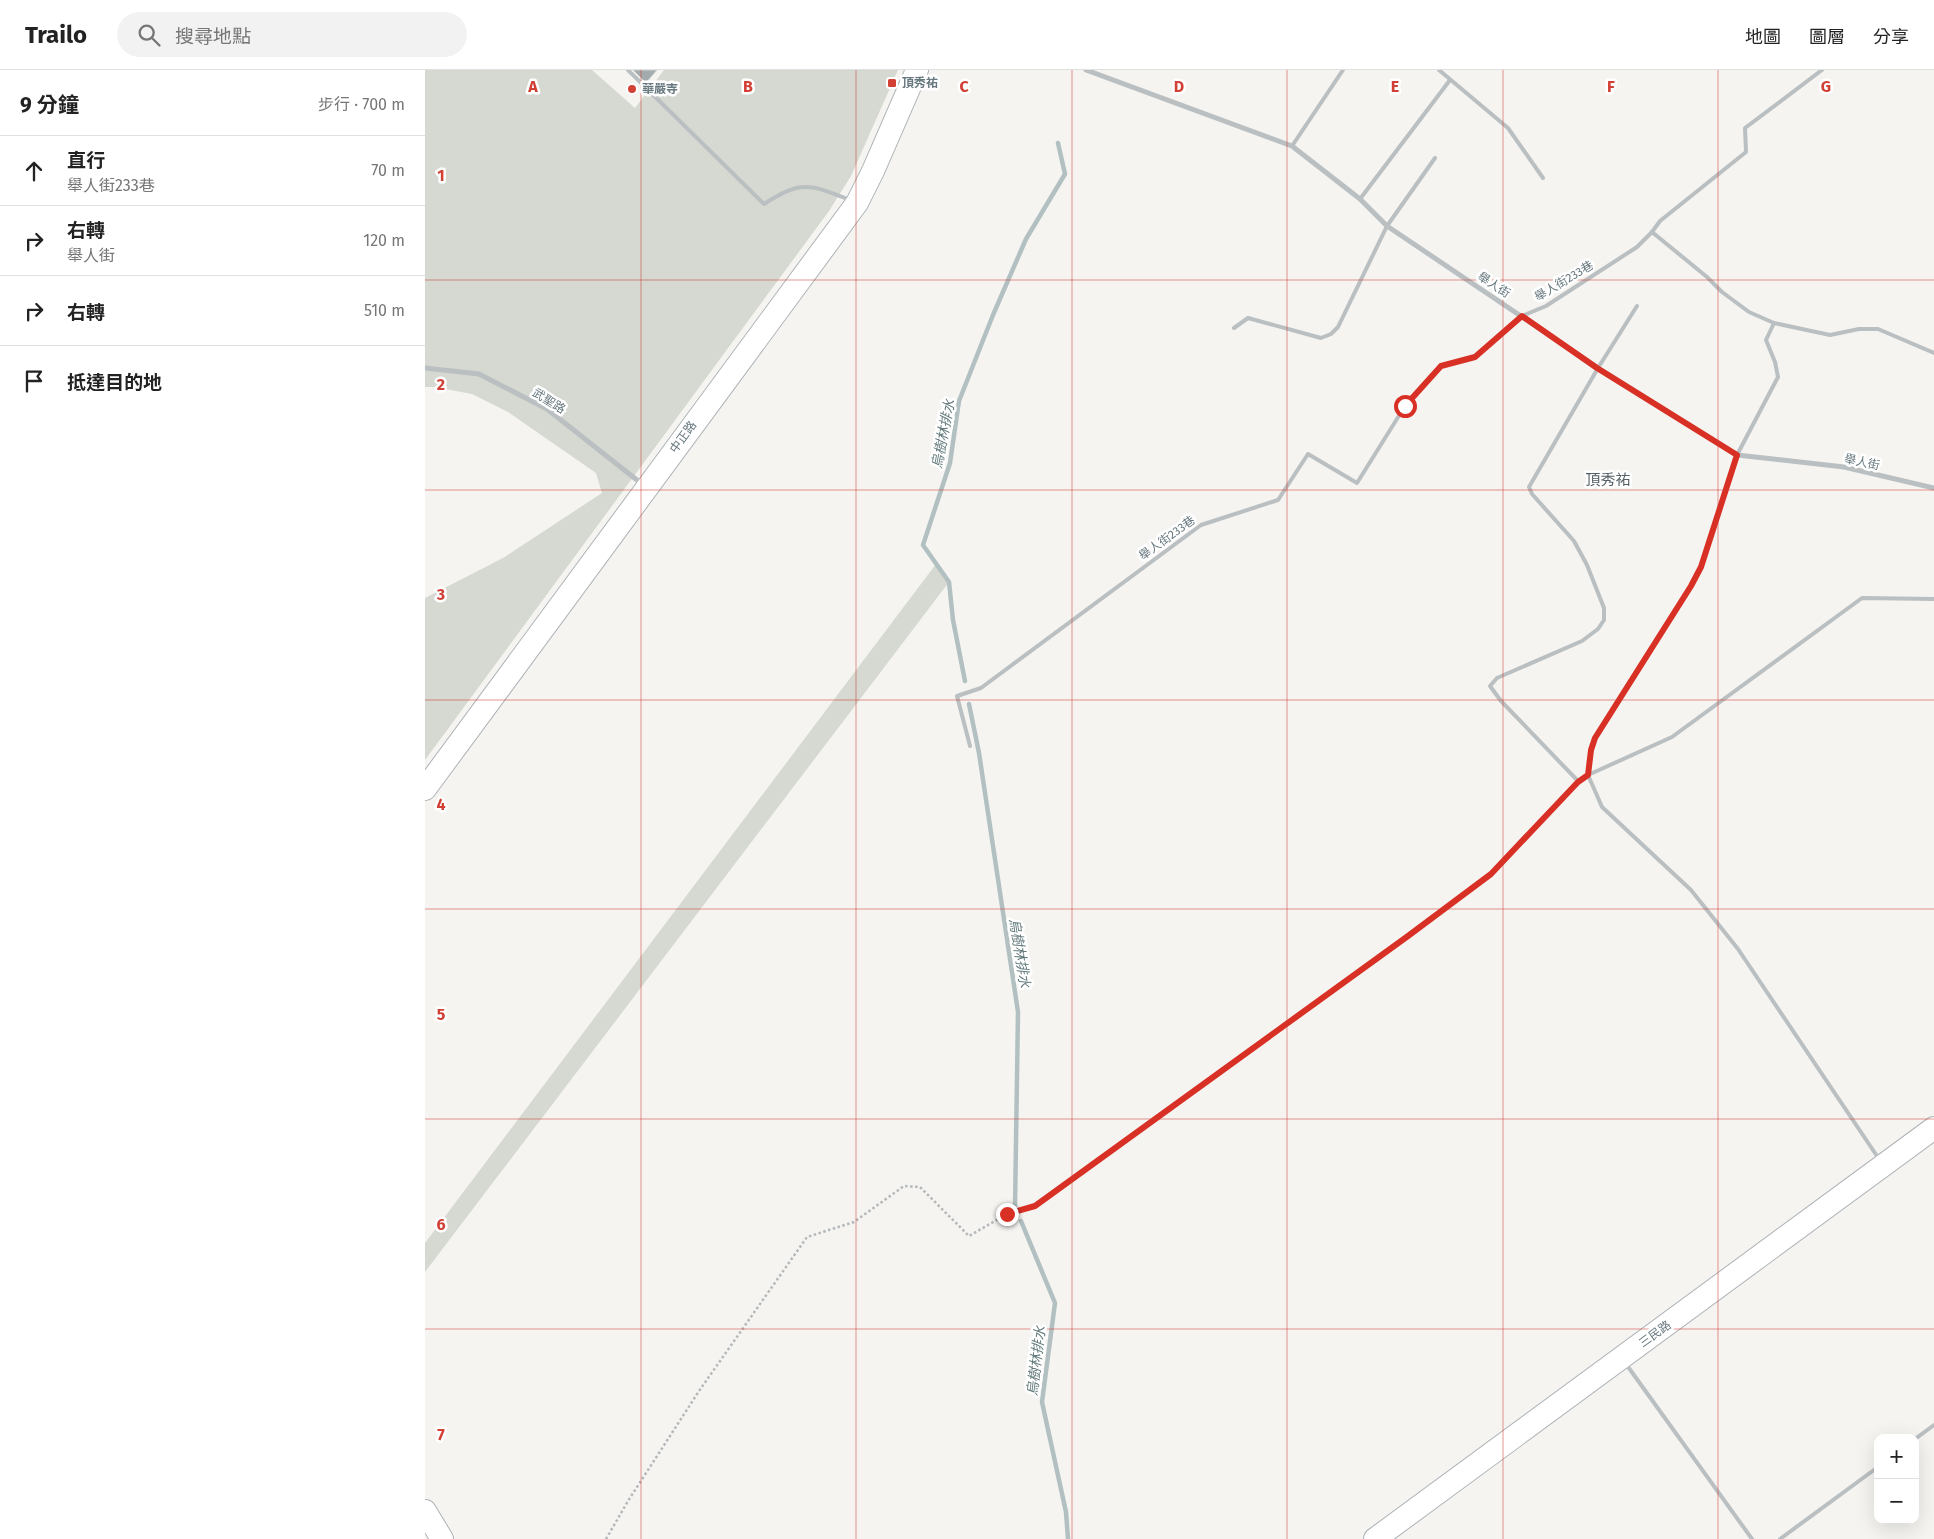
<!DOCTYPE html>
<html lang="zh-TW">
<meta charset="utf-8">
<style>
:root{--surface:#fff;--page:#f2f2f2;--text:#222;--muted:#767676;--line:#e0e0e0}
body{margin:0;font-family:"Fira Sans","Noto Sans TC",sans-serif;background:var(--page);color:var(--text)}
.controls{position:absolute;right:15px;bottom:15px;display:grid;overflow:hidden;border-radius:10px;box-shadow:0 5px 20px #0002}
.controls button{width:45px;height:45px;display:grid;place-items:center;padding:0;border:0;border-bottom:1px solid var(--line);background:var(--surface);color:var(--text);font:25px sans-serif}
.stop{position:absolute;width:15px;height:15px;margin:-11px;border:4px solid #d93025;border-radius:50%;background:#fff}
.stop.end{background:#d93025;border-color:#fff;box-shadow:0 1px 5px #0008}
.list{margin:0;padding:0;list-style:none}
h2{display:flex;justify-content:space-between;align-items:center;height:65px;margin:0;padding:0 20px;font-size:21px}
h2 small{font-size:16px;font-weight:400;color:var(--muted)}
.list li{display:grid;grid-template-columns:32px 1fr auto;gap:15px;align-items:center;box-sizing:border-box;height:70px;padding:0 20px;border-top:1px solid var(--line)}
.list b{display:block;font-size:19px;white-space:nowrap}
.list p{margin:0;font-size:16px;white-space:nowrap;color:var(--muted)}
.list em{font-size:16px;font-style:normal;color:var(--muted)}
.icon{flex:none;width:28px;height:28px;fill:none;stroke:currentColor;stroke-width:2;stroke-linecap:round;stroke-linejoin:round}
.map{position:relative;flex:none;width:1509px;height:1469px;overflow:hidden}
header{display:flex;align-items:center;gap:30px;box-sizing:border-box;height:70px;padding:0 25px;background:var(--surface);border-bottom:1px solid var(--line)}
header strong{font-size:24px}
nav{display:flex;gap:28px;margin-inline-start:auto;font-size:18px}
.search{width:350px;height:45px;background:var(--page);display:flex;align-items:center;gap:12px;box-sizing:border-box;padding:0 18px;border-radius:28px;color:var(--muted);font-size:19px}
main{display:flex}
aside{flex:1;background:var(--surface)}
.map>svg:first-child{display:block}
.green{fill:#d5d9d1}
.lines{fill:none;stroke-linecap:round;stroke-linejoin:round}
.stream{stroke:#b2c0c2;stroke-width:4.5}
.building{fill:#a2abae;stroke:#d6d6d4}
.secondary-casing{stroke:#acb3b6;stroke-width:24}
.path{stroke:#b4b8ba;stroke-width:2.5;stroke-dasharray:2.5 2.5;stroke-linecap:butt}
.lane{stroke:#babfc1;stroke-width:4}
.street{stroke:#babfc1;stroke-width:5}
.secondary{stroke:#fff;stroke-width:22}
.route{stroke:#d93025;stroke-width:6}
.grid{fill:none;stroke:#d13f35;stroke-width:1;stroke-opacity:0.55}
.poi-dot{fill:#d13f35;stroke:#fff;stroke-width:2}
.labels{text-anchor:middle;stroke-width:5;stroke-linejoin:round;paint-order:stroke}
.poi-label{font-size:12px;font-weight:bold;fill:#67787f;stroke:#fff;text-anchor:start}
.street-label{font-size:12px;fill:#67787f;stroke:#fff}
.water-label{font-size:14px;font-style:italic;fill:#637a7c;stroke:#fff}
.quarter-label{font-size:15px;fill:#546065;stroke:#fff}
.grid-label{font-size:16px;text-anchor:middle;font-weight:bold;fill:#d13f35;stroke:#fff;stroke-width:5;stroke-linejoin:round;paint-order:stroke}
</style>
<header>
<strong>Trailo</strong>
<div class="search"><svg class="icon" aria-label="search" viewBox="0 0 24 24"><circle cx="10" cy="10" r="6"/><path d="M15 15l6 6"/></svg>搜尋地點</div>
<nav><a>地圖</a><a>圖層</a><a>分享</a></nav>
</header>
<main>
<aside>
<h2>9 分鐘<small>步行 · 700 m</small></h2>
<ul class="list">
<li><svg class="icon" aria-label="ahead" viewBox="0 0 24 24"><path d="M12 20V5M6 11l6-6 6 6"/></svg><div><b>直行</b><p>舉人街233巷</p></div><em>70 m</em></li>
<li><svg class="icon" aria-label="right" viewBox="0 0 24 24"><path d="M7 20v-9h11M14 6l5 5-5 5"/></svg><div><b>右轉</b><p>舉人街</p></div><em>120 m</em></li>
<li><svg class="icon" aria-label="right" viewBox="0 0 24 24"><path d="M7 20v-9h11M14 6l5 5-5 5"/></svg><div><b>右轉</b></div><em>510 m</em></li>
<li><svg class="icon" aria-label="arrive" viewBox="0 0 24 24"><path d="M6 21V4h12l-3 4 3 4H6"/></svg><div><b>抵達目的地</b></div></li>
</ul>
</aside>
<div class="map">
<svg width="1509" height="1469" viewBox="0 0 1509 1469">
<rect width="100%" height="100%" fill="#f5f4f1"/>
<g class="green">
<polygon points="0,0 167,0 210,38 239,0 473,0 426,106 404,141 0,690 0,528 78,488 177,423 171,403 83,342 47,324 10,317 0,317"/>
<polygon points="511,494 524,512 0,1202 0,1173"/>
</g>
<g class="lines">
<g class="stream">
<polyline points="540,611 528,550 524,512 498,475 525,393 534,331 568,245 601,169 640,104 633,73"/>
<polyline points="544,634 554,683 593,942 590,1137"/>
<polyline points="596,1151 630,1233 617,1332 641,1442 643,1469"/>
</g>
</g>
<polygon class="building" points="208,0 232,0 221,13"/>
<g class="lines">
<g class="secondary-casing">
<g id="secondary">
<polyline points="0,719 432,133 448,101 492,0"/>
<polyline points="0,1441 17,1469"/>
<polyline points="950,1469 1509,1058"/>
</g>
</g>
<polyline class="path" points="181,1469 203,1431 274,1321 382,1167 429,1152 479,1116 495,1117 544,1166 582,1144 601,1138"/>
<g class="lane">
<path d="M203 0 339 134C376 110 385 114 425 130"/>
<polyline points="1014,0 1083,58 1118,108"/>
<polyline points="867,76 918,0"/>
<polyline points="935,129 1025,10"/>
<polyline points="1227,162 1235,151 1321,82 1320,58 1397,0"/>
<polyline points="1349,253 1341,270 1350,292 1353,307 1312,385 1276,497 1266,516 1170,668 1166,680 1163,705 1177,737 1266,820 1313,879 1454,1089"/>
<polyline points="809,258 823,248 896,268 906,264 913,257 962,156 1010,88"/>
<polyline points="545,676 532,626 556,618 776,455 853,430 883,384 932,413 980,336 1016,296 1050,287 1097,246 1121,236 1212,177 1227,162 1282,207 1297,222 1324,242 1349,253 1405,265 1434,259 1453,259 1509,283"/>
<polyline points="1153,711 1076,631 1065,616 1072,608 1157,571 1173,559 1179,550 1179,538 1162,495 1149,471 1107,424 1104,417 1173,298 1212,236"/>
<polyline points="609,1136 983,867 1066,804 1153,711 1163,705 1247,667 1437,528 1509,529"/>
<polyline points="1201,1294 1327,1469"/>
<polyline points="1490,1369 1509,1355"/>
<polyline points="1355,1469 1453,1397"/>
</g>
<g class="street">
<polyline points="661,0 867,76 935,129 962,156 1173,298 1312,385 1419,397 1509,418"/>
<polyline points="0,298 54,304 122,339 217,414"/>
</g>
<use href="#secondary" class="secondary"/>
</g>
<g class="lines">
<polyline class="route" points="582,1144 610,1136 983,866 1066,804 1153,712 1163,705 1166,680 1170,668 1266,516 1276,497 1312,385 1172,298 1097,246 1050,287 1016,296 980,336"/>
</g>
<path class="grid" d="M216 0V1469M431 0V1469M647 0V1469M862 0V1469M1078 0V1469M1293 0V1469M0 210H1509M0 420H1509M0 630H1509M0 839H1509M0 1049H1509M0 1259H1509"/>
<g class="poi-dot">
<rect x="462" y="8" width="10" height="10" rx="2.5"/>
<circle cx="207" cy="19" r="5"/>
</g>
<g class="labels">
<g class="poi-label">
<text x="477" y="17">頂秀祐</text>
<text x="217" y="23">華嚴寺</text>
</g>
<g class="street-label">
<text transform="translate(1139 211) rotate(-31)" y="4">舉人街233巷</text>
<text transform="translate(1069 215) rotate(33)" y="4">舉人街</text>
<text transform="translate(124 331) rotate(32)" y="4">武聖路</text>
<text transform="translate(258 367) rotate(-54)" y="4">中正路</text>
<text transform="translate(1437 392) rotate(12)" y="4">舉人街</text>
<text transform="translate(742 468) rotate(-36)" y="4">舉人街233巷</text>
<text transform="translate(1230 1264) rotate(-36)" y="4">三民路</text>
</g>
<g class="water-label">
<text transform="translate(518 364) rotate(-79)" y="5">烏樹林排水</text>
<text transform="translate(595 883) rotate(81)" y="5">烏樹林排水</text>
<text transform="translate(611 1291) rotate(-83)" y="5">烏樹林排水</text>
</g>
<g class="quarter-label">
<text x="1183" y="415">頂秀祐</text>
</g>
</g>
<g class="grid-label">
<text x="108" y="22">A</text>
<text x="323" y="22">B</text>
<text x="539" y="22">C</text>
<text x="754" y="22">D</text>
<text x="970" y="22">E</text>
<text x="1186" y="22">F</text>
<text x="1401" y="22">G</text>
<text x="16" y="111">1</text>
<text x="16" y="320">2</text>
<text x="16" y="530">3</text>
<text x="16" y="740">4</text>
<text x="16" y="950">5</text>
<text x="16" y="1160">6</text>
<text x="16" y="1370">7</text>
</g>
</svg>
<div class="controls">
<button>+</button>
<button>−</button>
</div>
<div class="stop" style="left:980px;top:336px"></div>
<div class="stop end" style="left:582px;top:1144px"></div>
</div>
</main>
